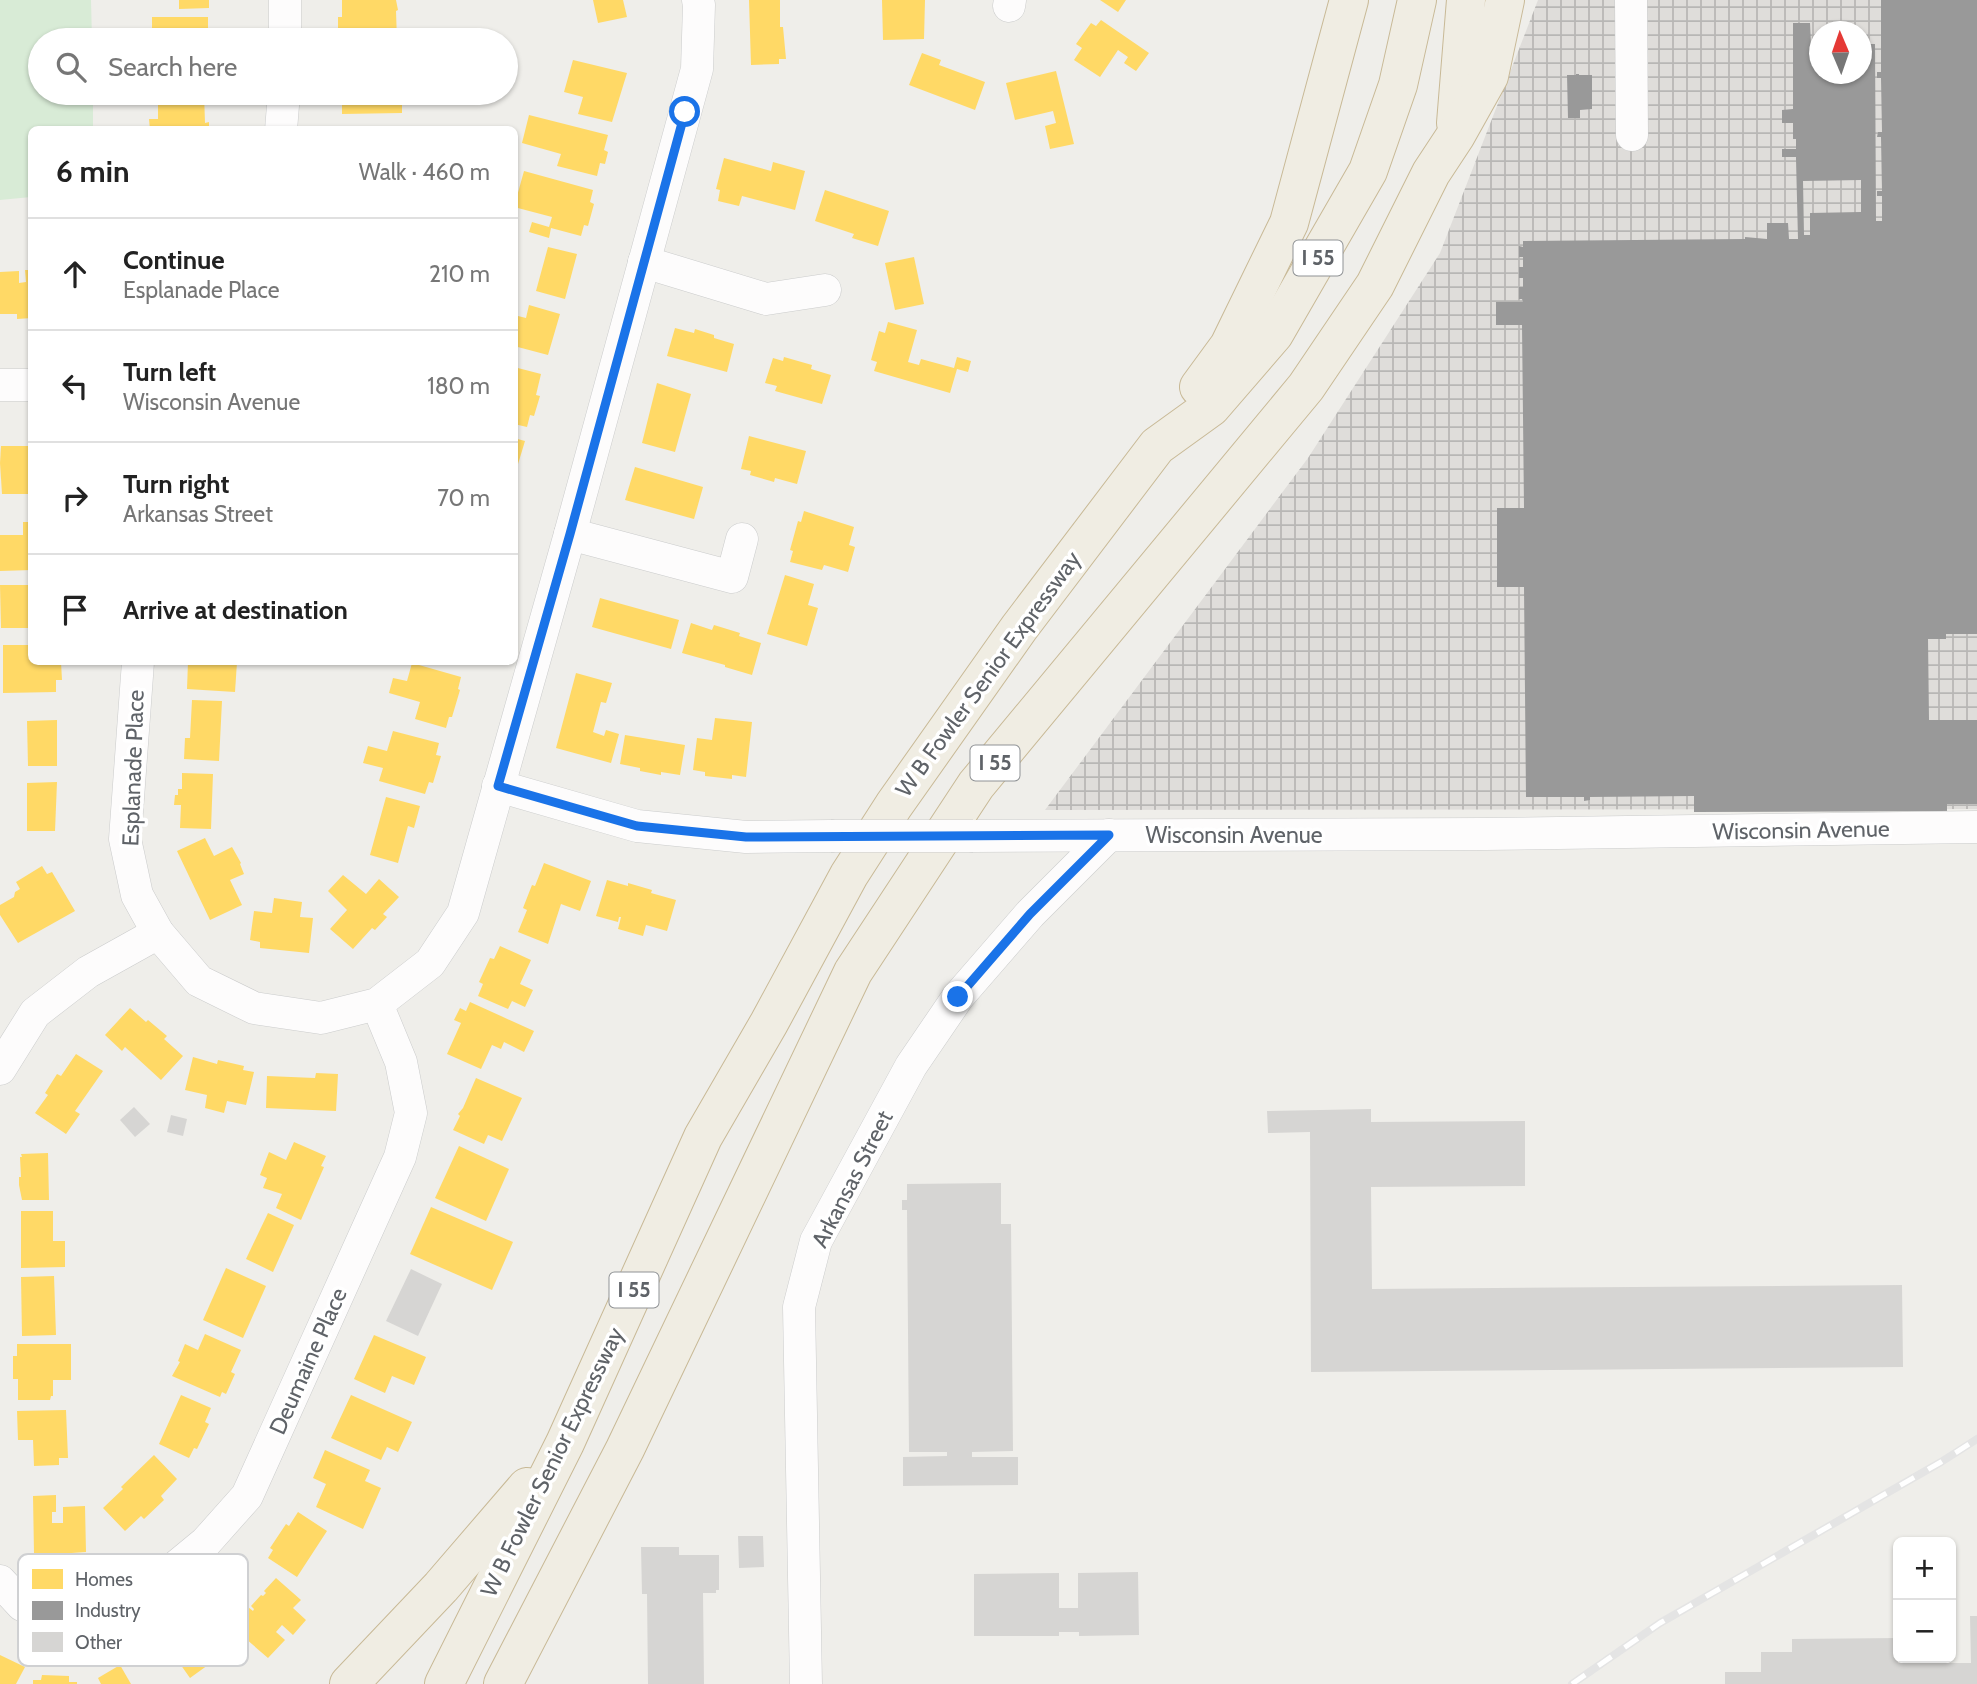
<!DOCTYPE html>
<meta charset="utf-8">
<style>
:root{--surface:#fff;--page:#f6f6f6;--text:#222;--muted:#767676;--line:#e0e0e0}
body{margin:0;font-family:Cabin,sans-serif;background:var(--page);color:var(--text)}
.controls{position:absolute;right:21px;bottom:21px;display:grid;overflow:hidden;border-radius:10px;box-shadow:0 2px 5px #0004}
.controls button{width:63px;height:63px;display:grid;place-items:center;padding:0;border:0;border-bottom:2px solid var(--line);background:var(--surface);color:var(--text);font:35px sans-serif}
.compass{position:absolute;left:1809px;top:21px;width:63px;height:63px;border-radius:50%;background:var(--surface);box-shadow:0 2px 5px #0004;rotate:358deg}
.stop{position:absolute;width:21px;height:21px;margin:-16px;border:5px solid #1a73e8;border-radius:50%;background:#fff}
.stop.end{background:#1a73e8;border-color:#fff;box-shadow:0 2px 7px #0008}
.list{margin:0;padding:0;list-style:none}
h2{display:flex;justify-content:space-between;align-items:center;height:91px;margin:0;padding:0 28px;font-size:30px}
h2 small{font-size:23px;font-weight:400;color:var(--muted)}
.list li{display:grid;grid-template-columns:46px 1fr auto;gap:21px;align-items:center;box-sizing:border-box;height:112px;padding:0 28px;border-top:2px solid var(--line)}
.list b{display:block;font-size:26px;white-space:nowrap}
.list p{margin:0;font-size:23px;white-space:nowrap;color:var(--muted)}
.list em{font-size:23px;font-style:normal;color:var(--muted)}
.icon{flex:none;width:38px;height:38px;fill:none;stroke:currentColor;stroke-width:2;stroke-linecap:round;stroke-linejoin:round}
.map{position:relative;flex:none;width:1977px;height:1684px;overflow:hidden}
.search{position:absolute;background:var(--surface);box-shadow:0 2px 5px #0004;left:28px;top:28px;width:490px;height:77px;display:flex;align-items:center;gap:18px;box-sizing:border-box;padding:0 24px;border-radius:38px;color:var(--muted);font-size:26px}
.panel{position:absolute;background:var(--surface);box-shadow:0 2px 5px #0004;left:28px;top:126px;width:490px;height:539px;border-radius:10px}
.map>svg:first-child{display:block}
.industrial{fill:url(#industrial-grid);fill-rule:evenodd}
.green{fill:#d8ebd6}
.homes{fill:#ffd966}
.industry{fill:#999;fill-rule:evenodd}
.building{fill:#d6d5d3}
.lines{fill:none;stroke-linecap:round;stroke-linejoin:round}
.minor-casing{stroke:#cbcccc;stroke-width:33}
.highway-casing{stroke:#c8b996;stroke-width:40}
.minor{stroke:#fdfcfc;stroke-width:32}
.highway{stroke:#f0ede3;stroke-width:38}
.rail-casing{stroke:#e4e4e4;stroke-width:8}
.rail{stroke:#fff;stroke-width:5;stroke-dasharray:16;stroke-linecap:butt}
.minor-bridge-casing{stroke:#cbcccc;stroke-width:33;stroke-linecap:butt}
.minor-bridge{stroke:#fdfcfc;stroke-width:32}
.route{stroke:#1a73e8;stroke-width:9}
.labels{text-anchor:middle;stroke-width:7;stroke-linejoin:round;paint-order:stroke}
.shield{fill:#fff;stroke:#8f9295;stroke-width:2}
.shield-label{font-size:21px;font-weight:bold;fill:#5f6368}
.street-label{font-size:23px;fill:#5f6368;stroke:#fff}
.key{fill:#fff;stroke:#cfd0d2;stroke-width:2}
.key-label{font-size:19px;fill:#5f6368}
</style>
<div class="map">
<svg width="1977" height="1684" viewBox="0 0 1977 1684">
<defs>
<pattern id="industrial-grid" width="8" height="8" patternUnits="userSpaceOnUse" patternTransform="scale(1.75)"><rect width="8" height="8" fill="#dfddda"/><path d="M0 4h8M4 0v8" fill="none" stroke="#b8b7b5"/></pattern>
</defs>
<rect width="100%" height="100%" fill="#efeeea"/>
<path class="industrial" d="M1538 0H1977V809L1045 810 1308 458 1440 253ZM1820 32H1862V74H1820Z"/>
<polygon class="green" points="0,0 91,0 92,40 40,40 40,93 93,93 93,129 32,130 31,197 0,200"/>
<g class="homes">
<polygon points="179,0 209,0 209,8 179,9"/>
<polygon points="342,0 396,0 398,10 396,11 397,40 338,40 338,17 342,17"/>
<polygon points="593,0 623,0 627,17 598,23"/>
<polygon points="749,0 780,0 780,27 783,27 786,59 779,59 779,64 751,65"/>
<polygon points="882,0 925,0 924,39 883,40"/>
<polygon points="1100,0 1126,0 1118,12"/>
<polygon points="152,17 208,17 208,38 203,38 203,40 152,40"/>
<polygon points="1101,20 1149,53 1136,71 1124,63 1128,57 1118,50 1100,77 1074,60 1082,48 1076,44 1091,23 1096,26"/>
<polygon points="922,53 941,60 939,65 985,82 975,110 909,85"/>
<polygon points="573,60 627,73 612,122 578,114 583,97 564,92"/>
<polygon points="1056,71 1074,144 1050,149 1045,126 1056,123 1053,111 1015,120 1006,83"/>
<polygon points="166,93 204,93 205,123 209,122 209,130 150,130 149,119 158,119 158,104 166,104"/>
<polygon points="342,93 402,93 402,113 342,114"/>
<polygon points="529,115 608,135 604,150 608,152 605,164 600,163 597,176 557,166 561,154 522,143"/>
<polygon points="724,158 771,171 773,162 805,171 795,210 742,196 739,206 718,201 720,190 716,189"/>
<polygon points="524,171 593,190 590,202 594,204 588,226 584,225 581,236 551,228 549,238 529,232 532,222 549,227 552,217 514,207"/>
<polygon points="825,190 889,211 878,246 852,238 854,234 815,221"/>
<polygon points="548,247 577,254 565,299 536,291"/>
<polygon points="914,257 924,304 895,310 885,263"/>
<polygon points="25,270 32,270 32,318 17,319 17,314 0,314 0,272 19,271 19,283 26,282"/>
<polygon points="529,305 560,314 548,355 514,346 514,315 526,318"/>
<polygon points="888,322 917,330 908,362 919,365 921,359 954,368 957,357 971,361 968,372 957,369 950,393 874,371 877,362 871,360 879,331 885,333"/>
<polygon points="675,328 694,333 695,329 714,335 714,338 734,344 727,372 667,356"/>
<polygon points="784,357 812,365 811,369 831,375 822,404 775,391 777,386 765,383 773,358 783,361"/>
<polygon points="514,367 541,374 536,395 540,396 534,416 530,415 527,427 514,424"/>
<polygon points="657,383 691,394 675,452 642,443"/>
<polygon points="749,436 806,451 797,484 775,478 774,482 750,475 751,471 741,469"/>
<polygon points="514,438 525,441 515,474 514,473"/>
<polygon points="1,446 31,446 31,494 2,494 0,463"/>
<polygon points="635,467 703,487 694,519 625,500"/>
<polygon points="804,511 854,527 849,545 855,547 848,572 824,565 822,570 790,562 793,551 790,550 798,521 801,522"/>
<polygon points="23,522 32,522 32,570 0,571 0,535 23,535"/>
<polygon points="785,575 814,584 808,605 818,608 807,646 767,634"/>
<polygon points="0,585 32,585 32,628 1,628"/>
<polygon points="600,598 679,620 671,649 592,627"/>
<polygon points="691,623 712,630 714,625 740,633 739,636 761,643 752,675 725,667 725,665 682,653"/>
<polygon points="3,645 32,645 32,662 61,662 62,680 56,680 56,692 3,693"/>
<polygon points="188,662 237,662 235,692 187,689"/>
<polygon points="412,663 461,677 458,689 460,690 452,717 449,717 446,728 415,719 420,702 389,693 393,678 407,681"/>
<polygon points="576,673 612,683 606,703 601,702 593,732 604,736 606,730 619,734 611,763 556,748"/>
<polygon points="192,700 222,701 219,761 184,759 185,738 190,738"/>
<polygon points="715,718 752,722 746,777 732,775 732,779 705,776 705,772 693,770 697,738 712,740"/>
<polygon points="57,720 57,766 28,766 27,721"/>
<polygon points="393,731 439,743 436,755 441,756 433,783 429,782 425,794 379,781 383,768 363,763 368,746 387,751"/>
<polygon points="625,735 685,745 680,775 661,772 661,775 640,771 640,768 620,764"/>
<polygon points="182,773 213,774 211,829 180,828 181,805 174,805 175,795 178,795 178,789 182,789"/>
<polygon points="57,782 55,831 27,831 27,783"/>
<polygon points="386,797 420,806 414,828 408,826 398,863 370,855"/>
<polygon points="205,838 214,856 232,847 241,863 240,864 244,874 230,880 242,905 210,920 177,851"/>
<polygon points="544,863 591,881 580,911 561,904 548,944 518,932 527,910 523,908 532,885 535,886"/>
<polygon points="42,866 47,874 52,872 75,911 18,943 0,915 0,905 14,897 15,892 20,889 16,882"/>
<polygon points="343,875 366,894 379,879 399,897 383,914 387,917 375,930 372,928 353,949 330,929 347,910 328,891"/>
<polygon points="607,880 628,886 628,883 652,890 651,893 676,900 667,931 646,925 643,936 618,929 621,917 619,917 618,922 596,916"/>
<polygon points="274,898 302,902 300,917 313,918 309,953 260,948 260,942 250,940 254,911 272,913"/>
<polygon points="500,946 531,960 520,984 533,990 525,1007 512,1001 508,1009 478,996 483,984 479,982 490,958 494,959"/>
<polygon points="470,1002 534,1031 524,1052 504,1042 501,1049 492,1045 481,1069 447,1054 461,1023 454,1020 460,1008 466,1011"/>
<polygon points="130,1008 146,1022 148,1020 167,1036 164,1039 183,1056 161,1080 125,1047 122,1051 105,1035"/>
<polygon points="76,1054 103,1071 75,1111 80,1114 66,1134 35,1113 48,1095 45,1093 57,1074 61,1076"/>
<polygon points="193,1057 217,1064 218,1060 244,1066 243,1070 254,1072 246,1105 227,1101 224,1113 205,1108 207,1095 185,1090"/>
<polygon points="316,1073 338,1074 336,1111 266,1108 267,1076 315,1078"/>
<polygon points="476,1078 522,1098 502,1141 488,1135 484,1144 453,1130 460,1116 458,1114 463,1108"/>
<polygon points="294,1142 326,1156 321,1166 324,1167 301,1220 276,1208 282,1194 263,1188 267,1178 260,1175 269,1152 286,1160"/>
<polygon points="459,1146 509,1169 486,1221 435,1198"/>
<polygon points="48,1153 49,1200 22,1200 19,1185 19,1177 21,1177 20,1157 22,1157 21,1154"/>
<polygon points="431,1207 513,1242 492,1290 410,1254"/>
<polygon points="21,1211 53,1211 53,1241 65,1241 65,1267 21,1268"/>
<polygon points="268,1213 294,1225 273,1272 246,1259"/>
<polygon points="226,1268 266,1286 243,1338 203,1320"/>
<polygon points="54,1276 56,1335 22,1336 21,1277"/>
<polygon points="205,1334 241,1350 231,1372 235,1374 226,1394 222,1392 220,1397 172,1376 180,1362 178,1361 185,1344 198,1350"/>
<polygon points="374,1335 426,1357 414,1385 392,1376 385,1393 354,1379"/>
<polygon points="17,1344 71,1344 71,1380 53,1380 53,1396 51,1396 50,1400 18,1400 18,1379 13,1379 13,1356 17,1356"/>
<polygon points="181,1395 211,1408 205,1422 209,1424 197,1449 194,1448 189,1458 159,1444"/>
<polygon points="351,1395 412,1422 398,1452 387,1447 381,1460 331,1438"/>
<polygon points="66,1410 68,1458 59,1458 59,1465 34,1466 33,1440 18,1440 17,1411"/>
<polygon points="325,1450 370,1470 365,1481 381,1488 363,1529 316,1507 326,1484 313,1478"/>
<polygon points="154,1455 177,1479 161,1496 164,1500 144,1519 141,1516 125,1531 103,1508 123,1489 121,1487"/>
<polygon points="56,1495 56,1512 52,1512 52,1523 63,1523 63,1507 85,1506 86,1552 43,1555 43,1553 34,1553 33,1496"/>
<polygon points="298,1512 327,1531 297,1577 268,1558 273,1550 270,1548 286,1524 289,1526"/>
<polygon points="276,1578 301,1600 293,1608 306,1620 293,1635 282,1625 276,1632 285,1640 268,1658 231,1626 248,1607 253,1611 254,1609 251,1606 261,1595 263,1596 266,1593 264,1591"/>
<polygon points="208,1613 227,1639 202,1657 208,1665 190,1678 166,1644 179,1634 176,1630 196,1616 199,1619"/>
<polygon points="0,1655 25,1667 16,1684 0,1684"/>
<polygon points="120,1665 131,1684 101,1684 98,1678"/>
<polygon points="42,1675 69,1676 69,1682 77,1682 77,1684 33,1684 33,1680 41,1680"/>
</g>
<g class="industry">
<path d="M1881 0H1977V634H1946V639H1928L1929 720H1977V804H1947V811L1694 812V796L1590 797V800L1584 801V797H1526L1524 587H1497V508H1524L1522 325H1496V302H1523L1522 299H1519V287H1523V278H1519V267H1523V257H1519V246L1523 247V241L1745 239V237L1767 239V223H1788L1789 239H1798L1796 159V157H1782V149H1796V139H1793V123H1782V110L1793 109V23H1810L1811 45H1820V74H1862V44H1875L1876 221H1882V196H1877V191H1882L1881 137H1877L1878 132H1882L1881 78H1877V72H1881ZM1861 180V212L1810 213V235H1804L1803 181Z"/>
<polygon points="1576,74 1579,74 1579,75 1592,75 1592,109 1580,110 1580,118 1568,118 1567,75 1576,75"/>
</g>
<g class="building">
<polygon points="134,1107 150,1124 135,1137 120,1120"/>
<polygon points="1371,1109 1371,1122 1525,1121 1525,1186 1371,1187 1372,1289 1902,1285 1903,1367 1311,1372 1310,1132 1268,1133 1267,1111"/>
<polygon points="171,1115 187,1119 183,1136 167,1132"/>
<polygon points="1001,1183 1001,1224 1011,1224 1013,1451 972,1452 972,1457 1018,1457 1018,1485 903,1486 903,1457 947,1456 947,1452 909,1452 907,1210 902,1210 902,1200 907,1200 907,1184"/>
<polygon points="411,1269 442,1284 418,1336 386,1321"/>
<polygon points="738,1536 763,1536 764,1567 739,1568"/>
<polygon points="641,1547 679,1547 679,1555 719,1555 719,1590 716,1590 716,1593 703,1593 704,1684 648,1684 647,1594 642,1594"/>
<polygon points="1138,1572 1139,1635 1079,1636 1079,1632 1059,1632 1059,1636 974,1636 974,1574 1059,1573 1059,1608 1078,1608 1078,1573"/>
<polygon points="1970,1616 1977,1616 1977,1684 1725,1684 1725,1672 1761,1672 1761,1652 1792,1652 1792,1639 1898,1638 1898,1663 1971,1663"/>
</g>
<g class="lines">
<g class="minor-casing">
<g id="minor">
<polyline points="1631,0 1632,135"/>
<polyline points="1009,6 1010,0"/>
<polyline points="285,40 285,0"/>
<polyline points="281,130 284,93"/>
<polyline points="644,262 766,299 825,290"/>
<polyline points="0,385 32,385"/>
<polyline points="570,534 732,577 742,539"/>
<polyline points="138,662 125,839 137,895 158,933 199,981 254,1008 321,1018 377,1004 430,963 463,913 570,534 697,69 699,5 698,0"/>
<polyline points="498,786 637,826 746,837 831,836"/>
<polyline points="973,836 1485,834 1977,827"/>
<polyline points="0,1069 35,1013 88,972 158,933"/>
<polyline points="0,1581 22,1605 56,1618 96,1617 132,1603 206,1542 247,1496 400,1157 411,1113 401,1062 377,1004"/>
<polyline points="806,1684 799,1307 816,1241 911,1066 958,997 1030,914 1109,835"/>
</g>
</g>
<g class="highway-casing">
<g id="highway">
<polyline points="1456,123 1466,0"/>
<polyline points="1199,387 1229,346 1289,223 1349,0"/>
<polyline points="349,1684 441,1587 527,1487"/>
<polyline points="444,1684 565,1443 703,1137 769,1023 849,875 894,805 1019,628 1157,446 1211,407 1274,334 1368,171 1398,85 1417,0"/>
<polyline points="503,1684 625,1449 853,972 976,785 1306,387 1375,285 1431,173 1456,135 1489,76 1505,0"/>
</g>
</g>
<use href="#minor" class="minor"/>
<use href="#highway" class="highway"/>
<g class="rail-casing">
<polyline id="rail" points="1572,1684 1660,1623 1941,1462 1977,1439"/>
</g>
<use href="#rail" class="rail"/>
<g class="minor-bridge-casing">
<polyline id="minor-bridge" points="831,836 973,836"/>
</g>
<use href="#minor-bridge" class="minor-bridge"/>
</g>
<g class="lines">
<polyline class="route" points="685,112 570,534 498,786 637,826 746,837 1109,835 1030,914 958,997"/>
</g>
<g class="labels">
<g class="shield">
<rect x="1293.5" y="240.5" width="49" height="35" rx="5"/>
<rect x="970.5" y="745.5" width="49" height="35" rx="5"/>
<rect x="609.5" y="1272.5" width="49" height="35" rx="5"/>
</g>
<g class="shield-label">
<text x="1318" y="265">I 55</text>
<text x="995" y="770">I 55</text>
<text x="634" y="1297">I 55</text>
</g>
<g class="street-label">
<text transform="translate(988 674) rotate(-54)" y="8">W B Fowler Senior Expressway</text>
<text transform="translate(133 768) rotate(-88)" y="8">Esplanade Place</text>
<text transform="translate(1801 830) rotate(-1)" y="8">Wisconsin Avenue</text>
<text x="1234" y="843">Wisconsin Avenue</text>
<text transform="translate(852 1179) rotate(-63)" y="8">Arkansas Street</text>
<text transform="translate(308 1361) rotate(-66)" y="8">Deumaine Place</text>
<text transform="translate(552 1462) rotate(-64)" y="8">W B Fowler Senior Expressway</text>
</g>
</g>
<rect x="18" y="1554" width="230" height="112" rx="10" class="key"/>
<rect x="32" y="1569" width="31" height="20" fill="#ffd966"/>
<rect x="32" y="1601" width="31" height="19" fill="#999"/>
<rect x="32" y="1632" width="31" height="20" fill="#d6d5d3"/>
<g class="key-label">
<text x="75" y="1586">Homes</text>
<text x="75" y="1617">Industry</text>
<text x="75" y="1649">Other</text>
</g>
</svg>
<div class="controls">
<button>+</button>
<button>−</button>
</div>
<svg class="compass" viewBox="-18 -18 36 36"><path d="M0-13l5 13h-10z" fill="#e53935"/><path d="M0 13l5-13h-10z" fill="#767676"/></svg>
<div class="stop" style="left:685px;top:112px"></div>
<div class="stop end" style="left:958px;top:997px"></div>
<div class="search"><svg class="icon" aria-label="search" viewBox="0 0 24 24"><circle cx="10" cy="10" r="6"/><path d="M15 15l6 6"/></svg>Search here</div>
<section class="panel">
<h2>6 min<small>Walk · 460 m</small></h2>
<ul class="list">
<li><svg class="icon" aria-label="ahead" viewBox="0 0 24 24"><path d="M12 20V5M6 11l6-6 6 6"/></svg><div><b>Continue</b><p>Esplanade Place</p></div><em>210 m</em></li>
<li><svg class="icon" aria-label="left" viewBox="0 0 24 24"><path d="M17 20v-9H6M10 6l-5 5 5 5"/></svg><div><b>Turn left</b><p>Wisconsin Avenue</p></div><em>180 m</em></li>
<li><svg class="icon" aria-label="right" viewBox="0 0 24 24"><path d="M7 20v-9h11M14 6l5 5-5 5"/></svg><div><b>Turn right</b><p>Arkansas Street</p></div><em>70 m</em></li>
<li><svg class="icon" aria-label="arrive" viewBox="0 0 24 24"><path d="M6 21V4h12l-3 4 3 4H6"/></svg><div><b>Arrive at destination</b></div></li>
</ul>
</section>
</div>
